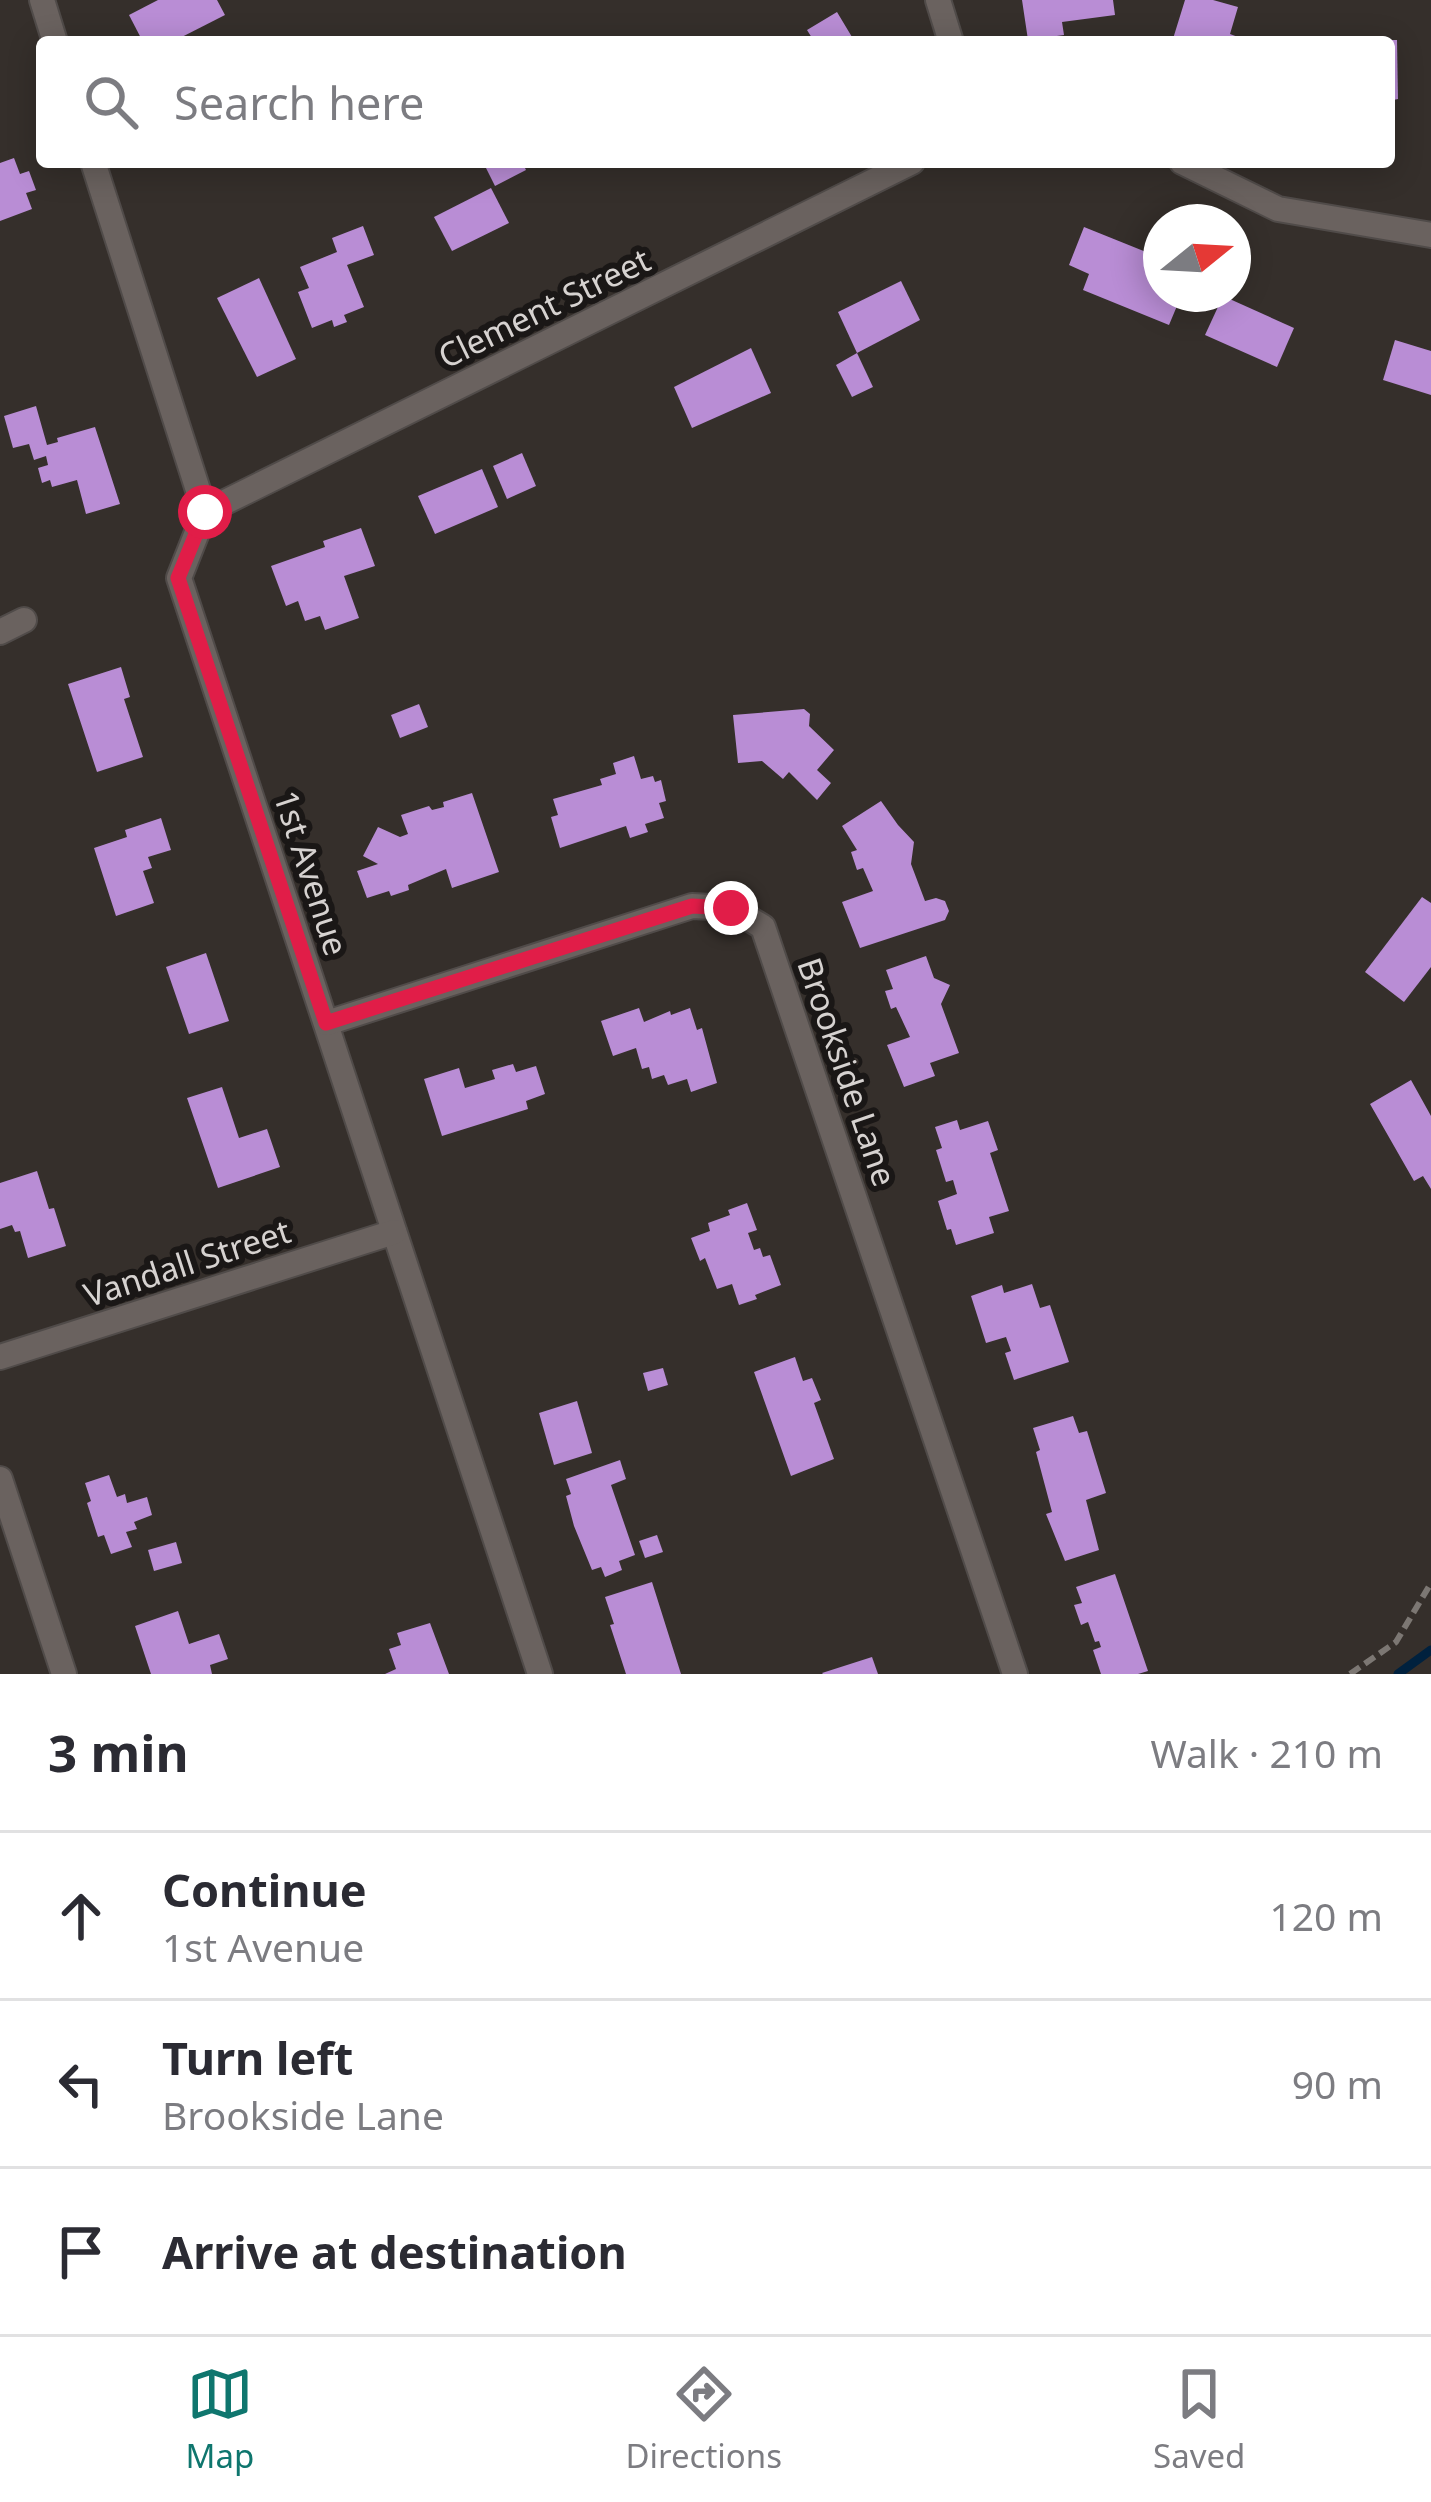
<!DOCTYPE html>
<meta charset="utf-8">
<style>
:root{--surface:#fff;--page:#f2f2f3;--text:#2b2b33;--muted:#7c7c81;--line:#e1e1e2;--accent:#0f766e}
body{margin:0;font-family:"Noto Sans",sans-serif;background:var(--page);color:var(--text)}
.compass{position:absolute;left:1143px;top:204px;width:108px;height:108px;border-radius:50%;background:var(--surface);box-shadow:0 6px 30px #0003;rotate:72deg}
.stop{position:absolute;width:36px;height:36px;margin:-27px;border:9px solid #e11d48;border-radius:50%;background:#fff}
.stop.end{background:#e11d48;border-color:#fff;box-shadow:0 3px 12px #0008}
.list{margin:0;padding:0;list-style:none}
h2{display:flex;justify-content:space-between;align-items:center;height:156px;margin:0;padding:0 48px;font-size:51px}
h2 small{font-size:39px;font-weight:400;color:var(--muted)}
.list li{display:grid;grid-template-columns:78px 1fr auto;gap:36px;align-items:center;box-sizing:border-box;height:168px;padding:0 48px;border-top:3px solid var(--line)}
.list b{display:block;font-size:45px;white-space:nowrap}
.list p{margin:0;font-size:39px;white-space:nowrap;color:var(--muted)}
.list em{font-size:39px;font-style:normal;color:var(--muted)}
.icon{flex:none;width:66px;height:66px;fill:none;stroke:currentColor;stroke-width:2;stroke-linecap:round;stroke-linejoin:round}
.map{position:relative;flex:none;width:1431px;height:1674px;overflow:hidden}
.search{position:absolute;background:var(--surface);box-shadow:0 6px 30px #0003;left:36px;right:36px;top:36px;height:132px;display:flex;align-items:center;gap:30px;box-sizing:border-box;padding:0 42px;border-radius:12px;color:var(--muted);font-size:45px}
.sheet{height:660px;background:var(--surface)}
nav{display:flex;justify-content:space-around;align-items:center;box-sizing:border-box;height:168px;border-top:3px solid var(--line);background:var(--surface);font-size:33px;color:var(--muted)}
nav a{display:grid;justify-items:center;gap:6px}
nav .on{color:var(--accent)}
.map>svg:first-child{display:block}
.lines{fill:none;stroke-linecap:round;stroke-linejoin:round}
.stream{stroke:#00213e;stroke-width:9}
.building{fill:#b98dd5}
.minor-casing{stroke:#504b49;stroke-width:28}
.path{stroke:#7c7773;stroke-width:6;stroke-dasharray:12 6;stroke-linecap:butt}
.minor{stroke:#6a625f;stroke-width:24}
.route{stroke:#e11d48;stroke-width:15}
.labels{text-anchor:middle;stroke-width:12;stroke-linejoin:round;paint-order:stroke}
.street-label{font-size:33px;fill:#d6d2d0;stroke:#1a1716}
</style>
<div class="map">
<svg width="1431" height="1674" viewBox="0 0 1431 1674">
<rect width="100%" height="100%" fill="#352f2b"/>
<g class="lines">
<polyline class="stream" points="1398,1674 1431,1650"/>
</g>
<g class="building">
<polygon points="158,0 217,0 225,15 172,42 143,42 129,15"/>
<polygon points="1022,0 1113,0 1115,15 1062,22 1064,35 1028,40"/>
<polygon points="1185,0 1213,0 1238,7 1230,34 1251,42 1172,42"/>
<polygon points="837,12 855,42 805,42 812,38 807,30"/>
<polygon points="1389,40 1397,40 1398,99 1389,101"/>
<polygon points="14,158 20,174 29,171 36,190 26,193 32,209 0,221 0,163"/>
<polygon points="483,162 522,162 526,170 495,186"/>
<polygon points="491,188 509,223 452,251 434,217"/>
<polygon points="363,226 374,255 347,265 364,307 344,315 347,322 334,327 332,320 312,328 298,292 309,288 300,267 337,252 332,238"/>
<polygon points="1084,227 1161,258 1161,294 1182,294 1169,325 1083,290 1089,274 1069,265"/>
<polygon points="259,278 296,359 257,377 217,298"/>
<polygon points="901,281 920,320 857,353 838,312"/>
<polygon points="1223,296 1294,328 1277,367 1205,335"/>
<polygon points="1395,340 1431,351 1431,395 1383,380"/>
<polygon points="751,348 771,393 692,428 674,387"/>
<polygon points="857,353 873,387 852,397 836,365"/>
<polygon points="36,406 47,445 58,442 57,438 95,427 120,504 86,514 77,480 52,487 50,480 42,483 38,468 48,465 46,456 34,460 29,444 13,448 4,416"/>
<polygon points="522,453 536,486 507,499 493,466"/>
<polygon points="482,469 498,507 435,534 418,496"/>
<polygon points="361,528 375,566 344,576 359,618 325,630 320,616 305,621 298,601 286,606 271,566 325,547 323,541"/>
<polygon points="121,667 130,697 124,699 143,757 97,772 68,684"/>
<polygon points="419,704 428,727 400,738 391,715"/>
<polygon points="804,709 810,714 809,726 834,750 817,770 831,783 817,800 789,772 783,779 762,761 738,763 733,715"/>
<polygon points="634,756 641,779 653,776 655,782 661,780 666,801 659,803 664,818 645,824 648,832 630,838 626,826 560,848 551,817 558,815 553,799 602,785 600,779 616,774 613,763"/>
<polygon points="472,793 499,872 452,888 446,869 408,885 409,890 391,896 389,891 367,898 357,871 378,864 363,856 378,827 400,837 408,834 401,815 429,806 432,810 444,807 443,802"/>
<polygon points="881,801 898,825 914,842 911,864 925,901 936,898 945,901 949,911 945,920 860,948 842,902 873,891 863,868 857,870 851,852 857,850 842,826"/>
<polygon points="161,818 171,850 148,857 152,868 143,871 154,903 116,916 94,848 127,837 125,830"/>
<polygon points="1422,897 1431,903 1431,967 1404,1002 1365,972"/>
<polygon points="206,953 229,1021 189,1034 166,967"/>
<polygon points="926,956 934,978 950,985 941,1004 959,1053 930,1063 935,1076 904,1087 887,1045 910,1037 896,1007 891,1009 885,991 893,989 886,970"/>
<polygon points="639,1008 644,1022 670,1011 671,1015 690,1008 697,1030 702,1028 717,1083 691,1092 687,1079 668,1085 664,1075 652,1079 649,1067 642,1069 636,1048 613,1056 601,1021"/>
<polygon points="513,1064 516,1072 536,1066 545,1094 526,1101 528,1109 442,1136 424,1079 459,1068 465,1088 495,1079 492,1070"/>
<polygon points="1411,1080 1431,1116 1431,1189 1423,1176 1414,1181 1370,1104"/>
<polygon points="222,1087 239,1138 267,1129 280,1167 218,1188 187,1098"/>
<polygon points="957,1120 960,1130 988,1121 998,1150 990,1153 1009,1211 989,1217 994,1233 956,1245 951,1229 947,1230 938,1201 957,1194 953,1180 946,1182 936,1150 942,1148 935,1127"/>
<polygon points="37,1171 49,1209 54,1208 66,1246 28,1258 20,1231 15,1232 12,1225 0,1229 0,1183"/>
<polygon points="747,1203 757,1230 748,1233 754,1250 760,1248 763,1257 770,1255 781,1285 755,1295 757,1299 739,1305 732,1284 717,1289 705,1258 700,1261 691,1238 710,1231 708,1223 730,1215 728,1210"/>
<polygon points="1032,1284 1040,1308 1050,1305 1069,1362 1014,1380 1005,1353 1011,1351 1006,1337 986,1343 971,1296 1002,1285 1004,1293"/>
<polygon points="795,1357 803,1381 812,1378 821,1400 814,1403 834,1459 791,1476 754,1372"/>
<polygon points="663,1368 668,1385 648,1391 643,1373"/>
<polygon points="577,1401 592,1453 554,1465 539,1413"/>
<polygon points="1073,1416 1079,1433 1087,1431 1106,1493 1086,1500 1099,1550 1065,1561 1046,1514 1052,1512 1036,1452 1040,1450 1033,1428"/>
<polygon points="620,1460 626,1479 611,1485 635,1555 619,1561 622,1570 605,1577 601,1567 592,1570 574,1526 566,1496 571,1494 566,1479"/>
<polygon points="109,1475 117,1497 125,1494 127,1503 147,1497 152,1515 134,1522 137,1529 126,1532 132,1547 111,1554 104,1535 98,1537 87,1503 91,1501 85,1483"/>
<polygon points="657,1535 663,1552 645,1558 639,1541"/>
<polygon points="176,1542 182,1563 154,1571 148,1550"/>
<polygon points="1115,1574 1148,1671 1138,1674 1101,1674 1093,1650 1101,1647 1099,1641 1095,1642 1088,1622 1081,1625 1074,1605 1082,1603 1076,1587"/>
<polygon points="652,1582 681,1674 626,1674 610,1625 614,1624 605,1597"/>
<polygon points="178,1611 189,1644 219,1634 228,1659 210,1665 212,1674 151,1674 135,1626"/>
<polygon points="430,1623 449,1674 385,1674 396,1669 389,1649 401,1645 397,1633"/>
<polygon points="872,1657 878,1674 823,1674 822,1673"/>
</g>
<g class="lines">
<g class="minor-casing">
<g id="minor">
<polyline points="42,0 55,42"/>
<polyline points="938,0 951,42"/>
<polyline points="93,162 205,512 179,578 540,1674"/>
<polyline points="1182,162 1278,209 1431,235"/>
<polyline points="205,512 912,162"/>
<polyline points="0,632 24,620"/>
<polyline points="327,1023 692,906 731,908 763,927 1015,1674"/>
<polyline points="0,1357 394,1232"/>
<polyline points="0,1479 64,1674"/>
</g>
</g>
<polyline class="path" points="1350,1674 1396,1642 1431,1583"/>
<use href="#minor" class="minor"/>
</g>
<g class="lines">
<polyline class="route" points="205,512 178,578 326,1023 692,906 731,908"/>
</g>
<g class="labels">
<g class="street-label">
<text transform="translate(544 308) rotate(-26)" y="12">Clement Street</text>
<text transform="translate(311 873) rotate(72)" y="12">1st Avenue</text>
<text transform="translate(847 1072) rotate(71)" y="12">Brookside Lane</text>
<text transform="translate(187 1263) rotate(-18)" y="12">Vandall Street</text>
</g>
</g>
</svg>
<svg class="compass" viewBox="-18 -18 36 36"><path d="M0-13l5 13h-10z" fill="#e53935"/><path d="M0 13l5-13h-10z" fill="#7c7c81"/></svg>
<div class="stop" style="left:205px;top:512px"></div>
<div class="stop end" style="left:731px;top:908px"></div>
<div class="search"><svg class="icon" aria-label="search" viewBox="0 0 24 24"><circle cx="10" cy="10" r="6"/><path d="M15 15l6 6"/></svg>Search here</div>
</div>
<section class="sheet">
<h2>3 min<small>Walk · 210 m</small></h2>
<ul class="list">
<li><svg class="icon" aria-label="ahead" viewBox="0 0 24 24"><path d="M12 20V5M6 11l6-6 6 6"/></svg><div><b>Continue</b><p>1st Avenue</p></div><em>120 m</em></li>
<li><svg class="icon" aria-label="left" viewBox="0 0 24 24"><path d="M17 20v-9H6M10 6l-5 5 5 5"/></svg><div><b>Turn left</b><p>Brookside Lane</p></div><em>90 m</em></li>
<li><svg class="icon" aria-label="arrive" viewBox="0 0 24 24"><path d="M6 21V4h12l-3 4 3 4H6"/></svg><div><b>Arrive at destination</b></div></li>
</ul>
</section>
<nav>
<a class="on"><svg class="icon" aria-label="map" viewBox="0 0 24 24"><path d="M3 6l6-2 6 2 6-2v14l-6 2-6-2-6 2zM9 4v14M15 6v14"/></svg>Map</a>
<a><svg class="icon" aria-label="directions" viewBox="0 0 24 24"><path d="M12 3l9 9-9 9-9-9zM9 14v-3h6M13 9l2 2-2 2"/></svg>Directions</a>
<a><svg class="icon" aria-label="saved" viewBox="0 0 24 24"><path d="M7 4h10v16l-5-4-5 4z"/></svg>Saved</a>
</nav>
